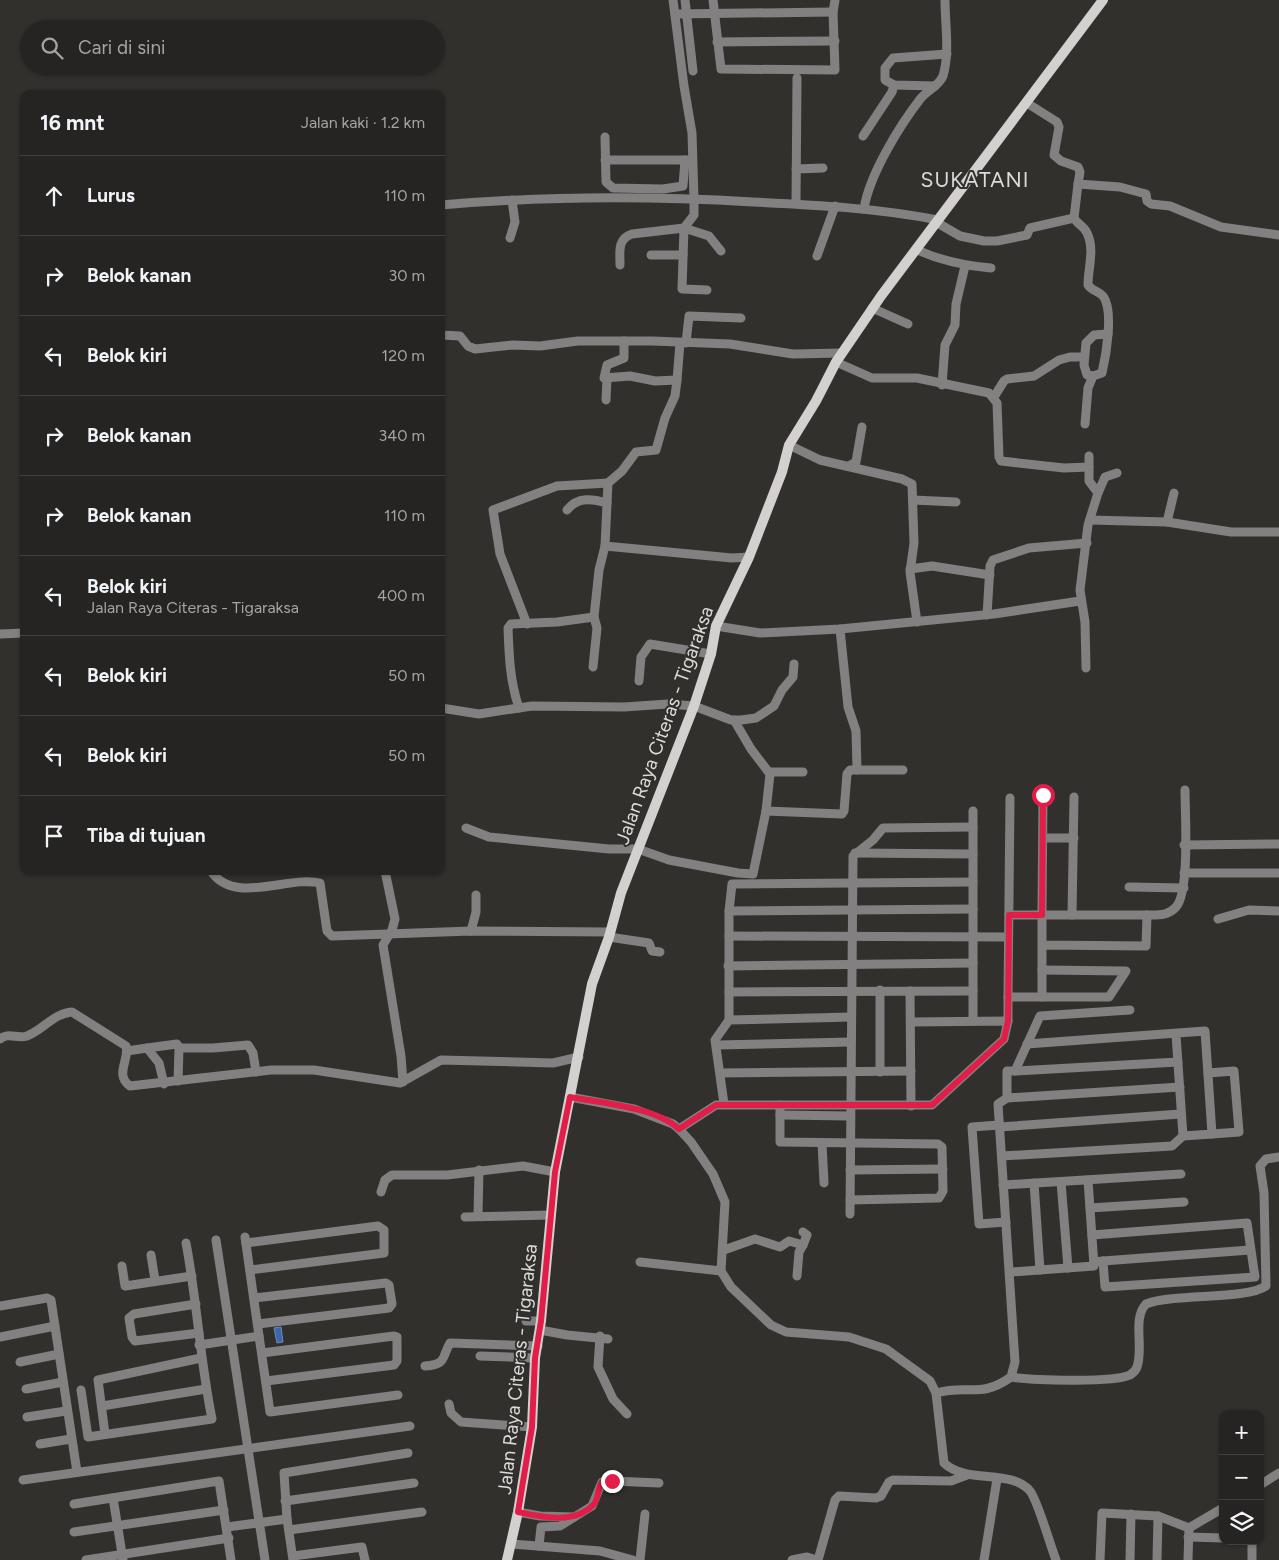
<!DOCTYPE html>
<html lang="id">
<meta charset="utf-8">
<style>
:root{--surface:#252422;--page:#31302f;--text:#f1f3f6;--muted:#a3a4a5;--line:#424140}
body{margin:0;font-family:Figtree,sans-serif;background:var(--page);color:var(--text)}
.controls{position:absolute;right:15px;bottom:15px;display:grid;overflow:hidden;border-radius:10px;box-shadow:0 1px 4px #0004}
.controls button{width:45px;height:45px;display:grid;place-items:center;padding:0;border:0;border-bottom:1px solid var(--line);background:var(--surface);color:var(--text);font:25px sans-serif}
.stop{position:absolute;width:15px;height:15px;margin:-11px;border:4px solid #e11d48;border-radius:50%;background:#fff}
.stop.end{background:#e11d48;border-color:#fff;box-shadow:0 1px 5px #0008}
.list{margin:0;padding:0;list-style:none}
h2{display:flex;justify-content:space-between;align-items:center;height:65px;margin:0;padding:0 20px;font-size:21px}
h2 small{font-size:16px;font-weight:400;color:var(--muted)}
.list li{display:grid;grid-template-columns:32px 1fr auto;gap:15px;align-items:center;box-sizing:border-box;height:80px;padding:0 20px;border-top:1px solid var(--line)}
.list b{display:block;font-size:19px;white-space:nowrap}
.list p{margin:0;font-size:16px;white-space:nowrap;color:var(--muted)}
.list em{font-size:16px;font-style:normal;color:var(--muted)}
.icon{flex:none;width:28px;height:28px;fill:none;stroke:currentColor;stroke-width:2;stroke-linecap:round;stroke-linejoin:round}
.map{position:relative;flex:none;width:1279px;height:1560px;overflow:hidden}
.search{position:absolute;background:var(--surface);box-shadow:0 1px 4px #0004;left:20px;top:20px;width:425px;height:55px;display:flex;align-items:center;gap:12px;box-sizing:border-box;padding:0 18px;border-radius:28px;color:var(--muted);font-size:19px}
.panel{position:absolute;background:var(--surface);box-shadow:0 1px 4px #0004;left:20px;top:90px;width:425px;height:785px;border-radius:10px}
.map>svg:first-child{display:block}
.water{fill:#3e66ad;stroke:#6d89ba}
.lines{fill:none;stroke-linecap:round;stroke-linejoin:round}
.minor{stroke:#828080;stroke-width:9}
.major{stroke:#d4d0cf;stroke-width:10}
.route{stroke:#e11d48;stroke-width:6}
.labels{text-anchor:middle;stroke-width:4;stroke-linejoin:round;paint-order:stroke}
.street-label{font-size:19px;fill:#dbdbd9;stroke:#31302d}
.quarter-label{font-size:21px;letter-spacing:1px;fill:#dbdbd9;stroke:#31302d}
</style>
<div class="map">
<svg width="1279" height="1560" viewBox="0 0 1279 1560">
<rect width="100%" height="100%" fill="#31302d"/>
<polygon class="water" points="281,1327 283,1342 277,1343 274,1328"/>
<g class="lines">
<g class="minor">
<polyline points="673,0 684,86 692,133 694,199 694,215 684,228 682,289 707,290"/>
<polyline points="685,0 693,71"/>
<polyline points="713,0 721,69 835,70 833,12 835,0"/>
<polyline points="675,14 833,12"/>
<polyline points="717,42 835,41"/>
<polyline points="935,86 894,85 885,80 885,68 893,58 947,54"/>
<polyline points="1027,103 1057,122 1059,127 1054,155 1061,161 1078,167 1080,172 1078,184 1120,187 1146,194 1147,201 1151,204 1170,206 1221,227 1279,235"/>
<polyline points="863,136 892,92 894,85"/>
<polyline points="605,137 606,182 613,188 663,189 683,186 685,160"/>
<polyline points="605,160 690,160"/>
<polyline points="796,169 823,168"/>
<path d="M1078 184 1074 218C1077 224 1084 226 1087 233 1095 249 1088 268 1088 285 1092 291 1099 291 1103 296 1114 310 1106 356 1102 373L1093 376 1088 388 1085 424"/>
<polyline points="796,203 797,78"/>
<path d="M441 205C545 196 649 196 753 202 815 205 877 208 938 220"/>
<path d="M864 209C869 175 900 125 921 98 928 90 939 86 943 76 950 52 945 25 945 0"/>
<polyline points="936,222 960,236 984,241 997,241 1027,235 1030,228 1074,218"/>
<polyline points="510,238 515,222 512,200"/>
<path d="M917 250C942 261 964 266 991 268"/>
<polyline points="651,255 683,255"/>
<polyline points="817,256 835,206"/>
<path d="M620 265C620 252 617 239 632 234L684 228 709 236 721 251"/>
<polyline points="872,308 908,324"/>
<polyline points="441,335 460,336 468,346 475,349 513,345 540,346 578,341 652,341 730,344 793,354 842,353"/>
<polyline points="624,341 624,358 607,365 604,378 630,376 655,381 677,380 680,343"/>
<polyline points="686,343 689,316 741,318"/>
<polyline points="836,362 872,378 917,378 989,393 997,403 999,457 1001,461 1064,468 1089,467"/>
<polyline points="1093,376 1087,375 1084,365 1086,343 1094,335 1108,334"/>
<polyline points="942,385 945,345 955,325 956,304 965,266"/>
<polyline points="994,397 1004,381 1007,379 1034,376 1059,360 1070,357 1083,357"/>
<polyline points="606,400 607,378"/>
<polyline points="789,445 820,460 902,479 912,484 914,543 910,572 917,622"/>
<polyline points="849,466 856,462 862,427"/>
<polyline points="1098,493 1105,477 1117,473"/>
<polyline points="913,500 956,502"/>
<path d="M567 510C578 496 593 499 607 503"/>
<polyline points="1090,520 1167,522 1231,532 1279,532"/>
<polyline points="1167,522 1174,493"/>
<polyline points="605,546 732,558 749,557"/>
<polyline points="910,569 932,566 990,575"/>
<polyline points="987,615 990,566 993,560 1029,548 1087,543"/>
<polyline points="527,624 500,554 493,510 557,486 608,483"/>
<polyline points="716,626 760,633 840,629 994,614 1080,601"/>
<polyline points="840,629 848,707 856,731 857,770"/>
<polyline points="0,634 24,633"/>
<polyline points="593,667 597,628 594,617 599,570 605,546 608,483 622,471 636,452 656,450 665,418 675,396 677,380"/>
<polyline points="1086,668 1085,622 1080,590 1088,525 1098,493 1089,481 1089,456"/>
<polyline points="639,681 641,657 650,644 711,654"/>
<polyline points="441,708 479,714 532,706 624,707 668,704 694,706 731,720 741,720 756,718 774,706 782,690 793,677 794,664"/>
<path d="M519 708C510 682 509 656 508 628L511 624 557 622 594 617"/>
<polyline points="769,772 803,772"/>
<polyline points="766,811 842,814 844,811 847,774 850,770 903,770"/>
<polyline points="973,811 973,1021"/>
<polyline points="466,828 489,837 609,849 638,849 669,860 738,873 753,874 766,811 770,774 751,749 734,720"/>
<polyline points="1043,838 1074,838"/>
<polyline points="1184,845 1279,844"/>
<polyline points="855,853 973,854"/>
<path d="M211 871C234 906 289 875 320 883L327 931 332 936 471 931 610 932"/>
<polyline points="385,871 395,919 392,930 383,945 401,1056 403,1082"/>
<polyline points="1184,873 1279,873"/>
<polyline points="1129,887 1184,888"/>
<polyline points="729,911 973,909"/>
<polyline points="1009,915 1042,915 1043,795"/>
<polyline points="1072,915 1074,797"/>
<path d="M1147 915C1158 915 1168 916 1176 907 1190 892 1185 813 1185 790"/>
<polyline points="1218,919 1249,910 1279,911"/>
<polyline points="471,931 476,912 476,895"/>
<polyline points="729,936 1007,937"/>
<polyline points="609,937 649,943 652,951 660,952"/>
<polyline points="1042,945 1146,946 1147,915 1042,915 1042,997"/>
<polyline points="728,966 973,963"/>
<polyline points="910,991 911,1106"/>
<polyline points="729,992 973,991"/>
<polyline points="1008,997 1010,798"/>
<polyline points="729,1020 729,911 732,884 973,882"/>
<polyline points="1008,1021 1008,997 1109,997 1126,971 1042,970"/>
<path d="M0 1039C8 1032 17 1039 27 1036 43 1030 54 1013 72 1012L126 1046C130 1059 114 1075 130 1086L271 1070H314L400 1083 441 1060 553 1063 579 1057"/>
<polyline points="1027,1044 1205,1031 1212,1134 1183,1136 1176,1035"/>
<polyline points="717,1045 851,1042"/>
<polyline points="147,1048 177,1044 179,1048 178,1081"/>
<polyline points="179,1048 213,1048 248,1045 253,1053 256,1072"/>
<polyline points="127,1051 147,1048 159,1063 164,1084"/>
<polyline points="1015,1071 1178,1062"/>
<polyline points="880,1072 880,990"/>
<polyline points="721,1073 911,1071"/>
<polyline points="1208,1073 1234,1071 1239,1132 1212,1134"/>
<path d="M570 1097 634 1109 673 1124 679 1129 691 1142 713 1174 725 1202 721 1271 731 1287 771 1325 786 1332 849 1337 886 1349 930 1381 936 1393 944 1463C966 1484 1012 1469 1030 1491 1038 1501 1050 1545 1056 1560"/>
<polyline points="1007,1098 1007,1071 1015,1071 1040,1016 1130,1010"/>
<polyline points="724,1104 715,1040 729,1020 851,1017"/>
<polyline points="780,1105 780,1142 938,1144 942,1147 943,1191 939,1198 850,1200"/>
<polyline points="780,1115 850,1116"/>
<polyline points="999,1125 972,1127 979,1224 1006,1222"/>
<polyline points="999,1127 1181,1114"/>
<polyline points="679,1129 716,1105 932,1105 1004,1039 1008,1021 912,1022"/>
<polyline points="822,1143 824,1183"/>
<polyline points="1002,1156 1172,1146 1183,1136"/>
<polyline points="850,1170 943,1169"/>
<polyline points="1061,1182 1068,1268"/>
<polyline points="1034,1183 1040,1270"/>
<polyline points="1003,1185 1181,1174"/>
<polyline points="381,1192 385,1180 392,1175 447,1175 523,1166 555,1172"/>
<polyline points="1090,1208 1184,1202"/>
<polyline points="850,1214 853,856 873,840 883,828 973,827"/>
<polyline points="478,1215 479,1170"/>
<polyline points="465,1217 551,1215"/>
<polyline points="1092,1235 1247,1223 1255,1277 1105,1287 1103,1261 1094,1262"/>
<polyline points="216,1240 265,1560"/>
<polyline points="246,1243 378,1226 384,1230 384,1253 250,1270"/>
<polyline points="803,1245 807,1235 803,1232"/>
<polyline points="724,1250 755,1239 780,1247 789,1241 803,1245 799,1252 797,1276"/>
<polyline points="151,1255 155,1280"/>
<polyline points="1103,1261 1250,1250"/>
<polyline points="640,1262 721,1271"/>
<polyline points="122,1266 125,1286 192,1276"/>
<polyline points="1011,1272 1094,1266 1088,1180"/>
<polyline points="254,1298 386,1283 389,1285 392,1304 389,1308 258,1324"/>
<polyline points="196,1304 134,1314 129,1318 132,1337 135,1341 199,1333"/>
<polyline points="0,1306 47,1298 51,1300 77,1472"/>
<polyline points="526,1321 541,1321"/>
<polyline points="540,1330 567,1335 608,1339"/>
<polyline points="259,1336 270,1412 398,1395"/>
<polyline points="600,1336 598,1367 613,1399 627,1414"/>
<polyline points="0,1337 55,1326"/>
<polyline points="199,1345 259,1336 245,1237"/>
<polyline points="262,1353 394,1336 397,1337 397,1361 394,1365 266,1381"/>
<polyline points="480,1356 535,1358"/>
<polyline points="20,1362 59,1354"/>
<path d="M425 1366C447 1364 441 1359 450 1343L538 1346"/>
<path d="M1011 1377C1031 1380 1113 1383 1130 1375 1133 1373 1136 1370 1137 1367 1144 1347 1132 1319 1146 1304 1175 1293 1246 1300 1266 1286L1264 1193 1260 1166 1266 1159 1279 1157"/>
<polyline points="26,1389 63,1382"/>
<path d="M81 1390 88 1437 212 1419C200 1360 197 1301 186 1243"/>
<path d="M936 1393C969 1384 980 1399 1011 1377L1015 1362 998 1104 1007 1098 1180 1087"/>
<polyline points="449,1404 451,1413 461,1422 532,1427"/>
<polyline points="102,1406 206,1389"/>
<polyline points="27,1417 66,1411"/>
<polyline points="105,1434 98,1380 201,1358"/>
<polyline points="40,1444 71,1439"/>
<polyline points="23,1480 410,1426"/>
<polyline points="1260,1485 1279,1473"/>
<polyline points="113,1498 123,1560"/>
<polyline points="285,1501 414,1483"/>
<polyline points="74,1504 219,1481 231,1560"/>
<polyline points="518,1512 540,1516 574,1517"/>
<polyline points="227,1527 287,1519"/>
<polyline points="289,1530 422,1512"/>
<polyline points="74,1532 224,1510"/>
<polyline points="1188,1537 1223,1538"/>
<polyline points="512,1544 600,1551 633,1560"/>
<polyline points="539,1546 541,1527 560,1526 592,1506 602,1482 612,1481 659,1483"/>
<polyline points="293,1556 362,1547 365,1560"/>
<polyline points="86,1560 229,1538"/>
<polyline points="293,1560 287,1519 284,1473 408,1453"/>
<polyline points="640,1560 645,1514"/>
<polyline points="792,1560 807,1557 817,1560"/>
<polyline points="818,1560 835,1500 839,1496 876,1498 881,1496 889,1482 893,1480 951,1481 967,1475"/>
<polyline points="984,1560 997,1479"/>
<polyline points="1100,1560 1102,1513 1158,1516 1189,1528"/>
<polyline points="1130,1560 1131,1514"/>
<polyline points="1157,1560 1158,1516"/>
<polyline points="1188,1560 1189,1528 1223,1508"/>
<polyline points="1252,1560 1252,1541"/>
</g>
<polyline class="major" points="507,1560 518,1512 532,1427 535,1358 541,1321 555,1172 592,984 609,937 621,893 694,706 711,654 716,626 749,557 782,472 789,445 816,401 836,362 881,296 1103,0"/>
</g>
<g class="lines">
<path class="route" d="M612 1481 602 1482C597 1489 599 1498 594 1504 575 1525 542 1517 518 1512L532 1427 535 1358 541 1321 555 1172 570 1097C601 1103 655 1107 679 1129L716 1105H932L1004 1039 1008 1021 1009 915H1042L1043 795"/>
</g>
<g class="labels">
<g class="street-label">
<text transform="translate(664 725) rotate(-70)" y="7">Jalan Raya Citeras - Tigaraksa</text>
<text transform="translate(517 1369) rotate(-84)" y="7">Jalan Raya Citeras - Tigaraksa</text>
</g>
<g class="quarter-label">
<text x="975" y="187">SUKATANI</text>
</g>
</g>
</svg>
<div class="controls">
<button>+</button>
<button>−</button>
<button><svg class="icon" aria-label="layers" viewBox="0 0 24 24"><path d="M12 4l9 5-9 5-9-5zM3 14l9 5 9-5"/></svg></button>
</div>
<div class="stop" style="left:1043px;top:795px"></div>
<div class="stop end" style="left:612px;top:1481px"></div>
<div class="search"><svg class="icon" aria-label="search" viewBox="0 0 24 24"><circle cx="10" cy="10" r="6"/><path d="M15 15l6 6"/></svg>Cari di sini</div>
<section class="panel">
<h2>16 mnt<small>Jalan kaki · 1.2 km</small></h2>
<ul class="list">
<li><svg class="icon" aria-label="ahead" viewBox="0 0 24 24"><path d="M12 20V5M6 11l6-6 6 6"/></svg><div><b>Lurus</b></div><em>110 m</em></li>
<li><svg class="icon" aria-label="right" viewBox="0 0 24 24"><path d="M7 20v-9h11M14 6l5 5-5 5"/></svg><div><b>Belok kanan</b></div><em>30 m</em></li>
<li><svg class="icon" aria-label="left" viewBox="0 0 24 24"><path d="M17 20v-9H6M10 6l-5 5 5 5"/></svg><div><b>Belok kiri</b></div><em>120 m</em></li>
<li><svg class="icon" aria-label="right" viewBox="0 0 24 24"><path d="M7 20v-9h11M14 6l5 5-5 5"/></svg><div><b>Belok kanan</b></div><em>340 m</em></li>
<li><svg class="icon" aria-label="right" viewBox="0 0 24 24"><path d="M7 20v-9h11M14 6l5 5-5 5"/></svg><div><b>Belok kanan</b></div><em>110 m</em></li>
<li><svg class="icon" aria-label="left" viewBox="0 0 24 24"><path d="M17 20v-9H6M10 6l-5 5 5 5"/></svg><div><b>Belok kiri</b><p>Jalan Raya Citeras - Tigaraksa</p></div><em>400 m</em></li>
<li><svg class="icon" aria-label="left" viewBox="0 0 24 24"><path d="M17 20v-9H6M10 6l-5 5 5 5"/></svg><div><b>Belok kiri</b></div><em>50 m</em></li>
<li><svg class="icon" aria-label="left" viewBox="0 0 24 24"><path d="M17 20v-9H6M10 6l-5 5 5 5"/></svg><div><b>Belok kiri</b></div><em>50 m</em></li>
<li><svg class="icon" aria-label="arrive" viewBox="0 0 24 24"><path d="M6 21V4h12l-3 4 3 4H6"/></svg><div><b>Tiba di tujuan</b></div></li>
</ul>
</section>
</div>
